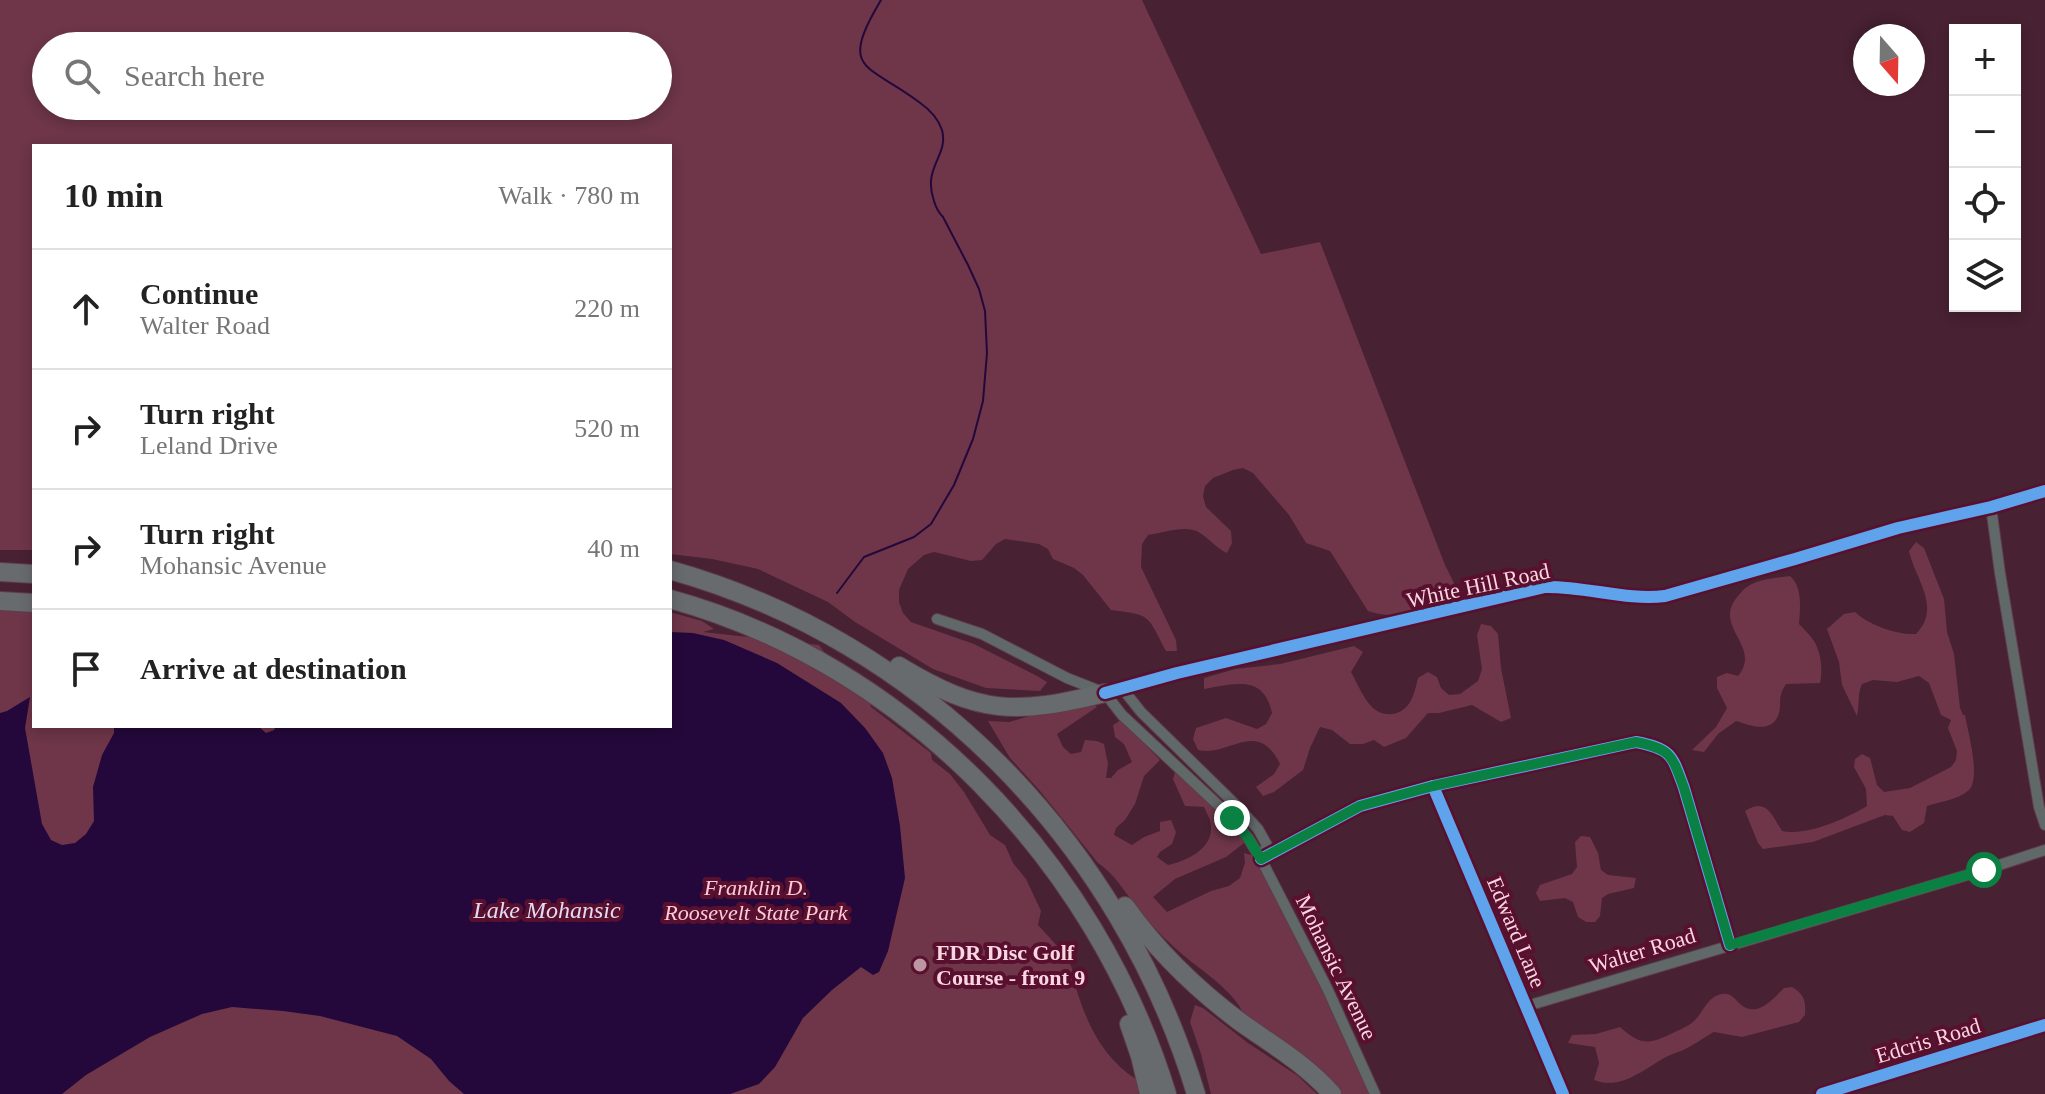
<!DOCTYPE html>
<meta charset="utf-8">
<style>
:root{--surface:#fff;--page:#f2f2f2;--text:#222;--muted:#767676;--line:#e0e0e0}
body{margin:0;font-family:"Times New Roman",serif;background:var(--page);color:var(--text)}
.controls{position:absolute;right:24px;top:24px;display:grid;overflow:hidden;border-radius:0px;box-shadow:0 4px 12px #0003}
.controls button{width:72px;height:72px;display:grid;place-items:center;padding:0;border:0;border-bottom:2px solid var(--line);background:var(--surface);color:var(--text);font:40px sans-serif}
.compass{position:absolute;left:1853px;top:24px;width:72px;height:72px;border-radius:50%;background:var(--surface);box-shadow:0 4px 12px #0003;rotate:160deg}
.stop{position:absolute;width:24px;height:24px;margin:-18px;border:6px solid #0b8043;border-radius:50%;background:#fff}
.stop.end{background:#0b8043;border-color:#fff;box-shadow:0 2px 8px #0008}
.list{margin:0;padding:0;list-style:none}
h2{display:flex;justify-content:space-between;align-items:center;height:104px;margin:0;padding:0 32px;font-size:34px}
h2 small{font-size:26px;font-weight:400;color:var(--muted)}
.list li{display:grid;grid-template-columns:52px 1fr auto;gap:24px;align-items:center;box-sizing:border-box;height:120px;padding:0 32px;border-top:2px solid var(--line)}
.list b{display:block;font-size:30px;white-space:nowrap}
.list p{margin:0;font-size:26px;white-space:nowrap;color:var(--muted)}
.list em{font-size:26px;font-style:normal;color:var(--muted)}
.icon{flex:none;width:44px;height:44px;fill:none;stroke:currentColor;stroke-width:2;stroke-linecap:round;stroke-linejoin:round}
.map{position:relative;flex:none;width:2045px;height:1094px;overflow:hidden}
.search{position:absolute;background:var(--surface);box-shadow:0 4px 12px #0003;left:32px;top:32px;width:640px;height:88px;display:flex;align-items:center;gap:20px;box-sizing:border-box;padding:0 28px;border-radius:44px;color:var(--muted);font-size:30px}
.panel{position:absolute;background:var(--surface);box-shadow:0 4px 12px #0003;left:32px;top:144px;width:640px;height:584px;border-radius:0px}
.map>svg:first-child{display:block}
.green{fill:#6e3648;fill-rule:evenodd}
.water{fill:#24083b}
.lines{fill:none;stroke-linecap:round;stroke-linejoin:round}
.stream{stroke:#24083b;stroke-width:2}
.minor-casing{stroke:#5e3e4b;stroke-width:12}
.motorway-casing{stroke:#5e3e4b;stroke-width:20}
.minor{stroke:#616868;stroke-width:10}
.motorway{stroke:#686b6e;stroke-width:18}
.cycleway-casing{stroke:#59102f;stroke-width:17}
.cycleway{stroke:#60a3ed;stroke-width:12}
.route{stroke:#0b8043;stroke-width:10}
.poi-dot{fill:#bc97a3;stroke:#59102f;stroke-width:3}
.labels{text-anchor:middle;stroke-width:8;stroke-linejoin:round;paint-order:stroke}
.street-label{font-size:22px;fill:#fbd6e0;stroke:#59102f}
.park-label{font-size:22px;font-style:italic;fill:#fecbd9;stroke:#59102f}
.poi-label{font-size:22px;font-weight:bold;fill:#fbd6e0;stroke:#59102f;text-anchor:start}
.water-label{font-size:24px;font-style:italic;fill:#e2dbf1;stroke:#59102f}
</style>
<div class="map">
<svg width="2045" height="1094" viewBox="0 0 2045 1094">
<rect width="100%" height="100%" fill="#482132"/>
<g class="green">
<path d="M0 0H1142L1261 254 1320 242 1445 565 1455 585 1456 596C1432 610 1396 621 1368 611L1330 551 1306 543 1289 515 1253 473 1243 468 1233 470 1213 478 1205 486 1203 496 1206 507 1231 531 1232 543 1227 553C1216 548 1210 539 1200 533 1187 524 1163 533 1148 535L1142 544 1141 567 1176 640 1177 651H1166C1147 615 1152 615 1111 610L1083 575 1074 568 1053 559 1048 549 1039 544 1005 539 996 544 982 560 971 561 934 552 924 555 908 569 899 590V602L903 613 911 622 974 644 1037 676 1047 682 1040 691 986 688 933 669 855 622 828 602 758 569 712 559 670 554V146H34V550H0ZM46 46H658V106H46Z"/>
<path d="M1916 542 1924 548 1944 599 1947 632 1954 654 1960 708 1963 715H1965C1968 732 1981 778 1969 790 1960 799 1939 802 1927 806L1924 823 1910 832 1902 830 1893 816 1885 815 1813 842 1763 849 1758 843 1745 811C1766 797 1772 815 1782 831 1808 836 1845 819 1867 806L1866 789 1854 767 1855 759 1862 754 1870 758 1877 785 1884 792 1910 788 1951 767 1956 760 1957 751 1948 728 1951 720 1941 715 1929 683 1919 676 1897 682 1873 680 1862 684C1857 695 1860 704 1857 716L1842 685 1839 662 1827 629 1844 614 1855 612C1869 625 1896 635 1916 634 1942 607 1915 579 1909 551Z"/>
<path d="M1790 576C1803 587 1800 609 1799 624 1804 629 1810 635 1814 641 1821 652 1823 670 1820 683L1786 684C1776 699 1783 704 1778 716 1770 734 1749 725 1736 721L1718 734 1704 752 1692 750 1716 727 1727 708 1717 688V677L1727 673 1738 676C1763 646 1711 627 1738 596 1741 593 1743 589 1747 587 1758 579 1777 578 1790 576Z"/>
<path d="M0 611H34V726H670V612L702 621 714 629 703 632 819 645 844 679 865 692 871 707 931 753 932 760 950 774 964 792 990 835 1005 845 1013 863 1026 879 1041 911 1038 925C1049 937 1062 950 1070 964 1074 971 1074 980 1076 988 1087 1024 1103 1058 1136 1079L1139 1094H0Z"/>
<path d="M1481 624 1491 626 1498 634 1501 668 1511 718 1501 722 1472 705 1439 713H1428L1406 738 1384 747 1374 740 1363 744H1350L1332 730 1320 727 1310 748 1303 770 1274 792 1263 796 1256 787 1274 774 1280 764C1257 717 1228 758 1198 750L1193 739 1196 728 1226 718 1257 729 1266 724 1272 713C1264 674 1234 684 1204 689V678L1235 669 1280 664 1354 646 1363 652 1351 672C1357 683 1363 697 1371 706 1382 718 1401 717 1410 702 1414 696 1416 686 1418 678L1428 672 1437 677 1441 688 1449 695 1460 694 1478 681 1482 669 1477 635Z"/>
<path d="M1088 699 1097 707 1057 734 1063 747 1071 754 1081 752 1085 740 1097 741 1104 744 1108 764 1106 778H1111L1118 770 1132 762 1124 744 1115 737 1113 725 1121 720 1160 760 1144 776 1135 804 1125 820 1116 828 1114 835 1132 845 1144 837 1160 831V822L1171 820 1176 832 1172 844 1160 852 1157 857 1168 865C1186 861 1213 849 1211 826 1211 820 1206 812 1204 807L1185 806 1173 779 1175 772 1188 780 1235 825 1244 843 1226 857 1175 879 1153 897 1167 912 1211 891 1229 886 1240 878 1245 863 1244 853 1254 856 1292 922 1371 1094H1334L1245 1021C1243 997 1201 970 1183 955 1170 944 1158 932 1147 920 1130 902 1119 877 1098 863L1040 791 1010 758 988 721 1009 722Z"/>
<polygon points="1581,836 1590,837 1598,853 1601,870 1608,875 1636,878 1634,888 1608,894 1602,898 1600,916 1595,922 1586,922 1578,917 1573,902 1565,898 1540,901 1536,893 1540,885 1572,874 1577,867 1575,842"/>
<path d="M1792 987C1804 994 1806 1001 1805 1015L1799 1022 1742 1037 1714 1032C1703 1038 1693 1046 1681 1051 1675 1053 1669 1055 1664 1058 1642 1071 1620 1090 1594 1080L1599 1063 1595 1047 1568 1043 1572 1035 1596 1034 1620 1027C1642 1047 1650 1044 1675 1032 1683 1028 1691 1025 1696 1019 1704 1010 1709 995 1723 994 1730 993 1734 998 1738 1002 1756 1020 1771 1001 1784 988Z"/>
<polygon points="1195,1005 1203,1008 1248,1043 1298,1076 1317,1094 1211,1094 1201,1054 1190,1022"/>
</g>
<polygon class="water" points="670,632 693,633 724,640 777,663 841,703 865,728 883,753 892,778 900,826 905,878 888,951 879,972 873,975 861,967 832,990 803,1018 775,1067 759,1084 730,1094 464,1094 449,1081 431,1059 397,1036 320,1016 283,1011 232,1007 202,1014 150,1037 86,1075 62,1094 0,1094 0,713 7,711 30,697 25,728 42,824 51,840 62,845 75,843 86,834 94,821 93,787 102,755 114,733 114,726 258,726 266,733 274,730 276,726 670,726"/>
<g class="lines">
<path class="stream" d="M837 593 864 557 914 537 931 524 954 485 973 439 983 401 987 353 985 311 979 289 968 265 943 217C938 212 936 208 934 201 922 167 949 156 942 130 938 118 929 109 919 102 867 63 838 72 881 0"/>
<g class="minor-casing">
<g id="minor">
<polyline points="1991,507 2000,573 2039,807 2045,825"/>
<polyline points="937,619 982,634 1067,678 1105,693 1122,715 1232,818 1248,838 1261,859 1327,988 1375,1094"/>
<polyline points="1122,688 1141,712 1240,809 1258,829 1267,845 1261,859"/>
<path d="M1105 693 1177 673 1545 587C1585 586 1627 601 1665 596L1795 559 1898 528 1991 507 2045 491"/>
<polyline points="1433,786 1563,1094"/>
<path d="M1261 859 1360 806 1433 786 1636 742C1672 749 1672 755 1684 788L1730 945"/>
<polyline points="1527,1006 1984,870 2045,850"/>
<polyline points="1822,1094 2045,1025"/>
</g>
</g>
<g class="motorway-casing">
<g id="motorway">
<path d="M670 570C924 641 1120 843 1196 1094"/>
<polyline points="0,572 34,574"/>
<path d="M670 599C906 664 1096 862 1167 1094"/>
<polyline points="0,601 34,603"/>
<path d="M899 666C980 715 1015 715 1105 693"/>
<path d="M1125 906C1157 951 1195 988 1239 1021 1271 1044 1306 1064 1332 1094"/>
<polyline points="1129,1024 1140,1056 1149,1094"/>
</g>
</g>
<use href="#minor" class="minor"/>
<use href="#motorway" class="motorway"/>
<g class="cycleway-casing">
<g id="cycleway">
<path d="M1105 693 1177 673 1545 587C1585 586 1627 601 1665 596L1795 559 1898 528 1991 507 2045 491"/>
<polyline points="1433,786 1563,1094"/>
<path d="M1261 859 1360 806 1433 786 1636 742C1672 749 1672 755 1684 788L1730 945"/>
<polyline points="1822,1094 2045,1025"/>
</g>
</g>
<use href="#cycleway" class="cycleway"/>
</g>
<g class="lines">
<path class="route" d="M1232 818 1248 838 1261 859 1360 806 1433 786 1636 742C1672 749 1672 756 1684 788L1730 945 1984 870"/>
</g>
<circle class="poi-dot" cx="920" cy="965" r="8"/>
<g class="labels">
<g class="street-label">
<text transform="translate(1478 585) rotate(-12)" y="8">White Hill Road</text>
<text transform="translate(1517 932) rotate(67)" y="8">Edward Lane</text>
<text transform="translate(1642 950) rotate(-17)" y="8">Walter Road</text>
<text transform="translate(1337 967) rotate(64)" y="8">Mohansic Avenue</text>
<text transform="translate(1928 1040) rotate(-17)" y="8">Edcris Road</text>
</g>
<g class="park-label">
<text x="756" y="895">Franklin D.<tspan x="756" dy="25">Roosevelt State Park</tspan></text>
</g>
<g class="poi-label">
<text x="936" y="960">FDR Disc Golf<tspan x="936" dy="25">Course - front 9</tspan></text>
</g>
<g class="water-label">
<text x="547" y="918">Lake Mohansic</text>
</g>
</g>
</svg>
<div class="controls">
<button>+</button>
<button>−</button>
<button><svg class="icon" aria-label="locate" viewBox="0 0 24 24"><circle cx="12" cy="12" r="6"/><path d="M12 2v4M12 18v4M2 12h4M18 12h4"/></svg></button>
<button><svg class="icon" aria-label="layers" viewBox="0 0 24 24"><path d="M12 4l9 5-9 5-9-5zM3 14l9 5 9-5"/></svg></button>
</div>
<svg class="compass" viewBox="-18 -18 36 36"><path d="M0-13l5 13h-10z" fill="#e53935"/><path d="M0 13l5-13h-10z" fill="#767676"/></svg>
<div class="stop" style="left:1984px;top:870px"></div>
<div class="stop end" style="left:1232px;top:818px"></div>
<div class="search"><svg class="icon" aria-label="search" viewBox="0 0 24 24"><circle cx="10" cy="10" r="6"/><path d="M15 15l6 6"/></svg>Search here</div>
<section class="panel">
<h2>10 min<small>Walk · 780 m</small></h2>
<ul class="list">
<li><svg class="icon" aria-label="ahead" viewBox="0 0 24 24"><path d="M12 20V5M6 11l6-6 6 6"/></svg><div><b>Continue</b><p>Walter Road</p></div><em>220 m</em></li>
<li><svg class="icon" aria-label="right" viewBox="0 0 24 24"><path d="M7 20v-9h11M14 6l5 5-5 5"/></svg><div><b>Turn right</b><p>Leland Drive</p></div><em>520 m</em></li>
<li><svg class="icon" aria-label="right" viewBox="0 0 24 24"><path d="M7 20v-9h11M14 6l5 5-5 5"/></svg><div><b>Turn right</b><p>Mohansic Avenue</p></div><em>40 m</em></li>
<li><svg class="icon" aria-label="arrive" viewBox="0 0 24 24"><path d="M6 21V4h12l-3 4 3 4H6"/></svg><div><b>Arrive at destination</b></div></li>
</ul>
</section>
</div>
